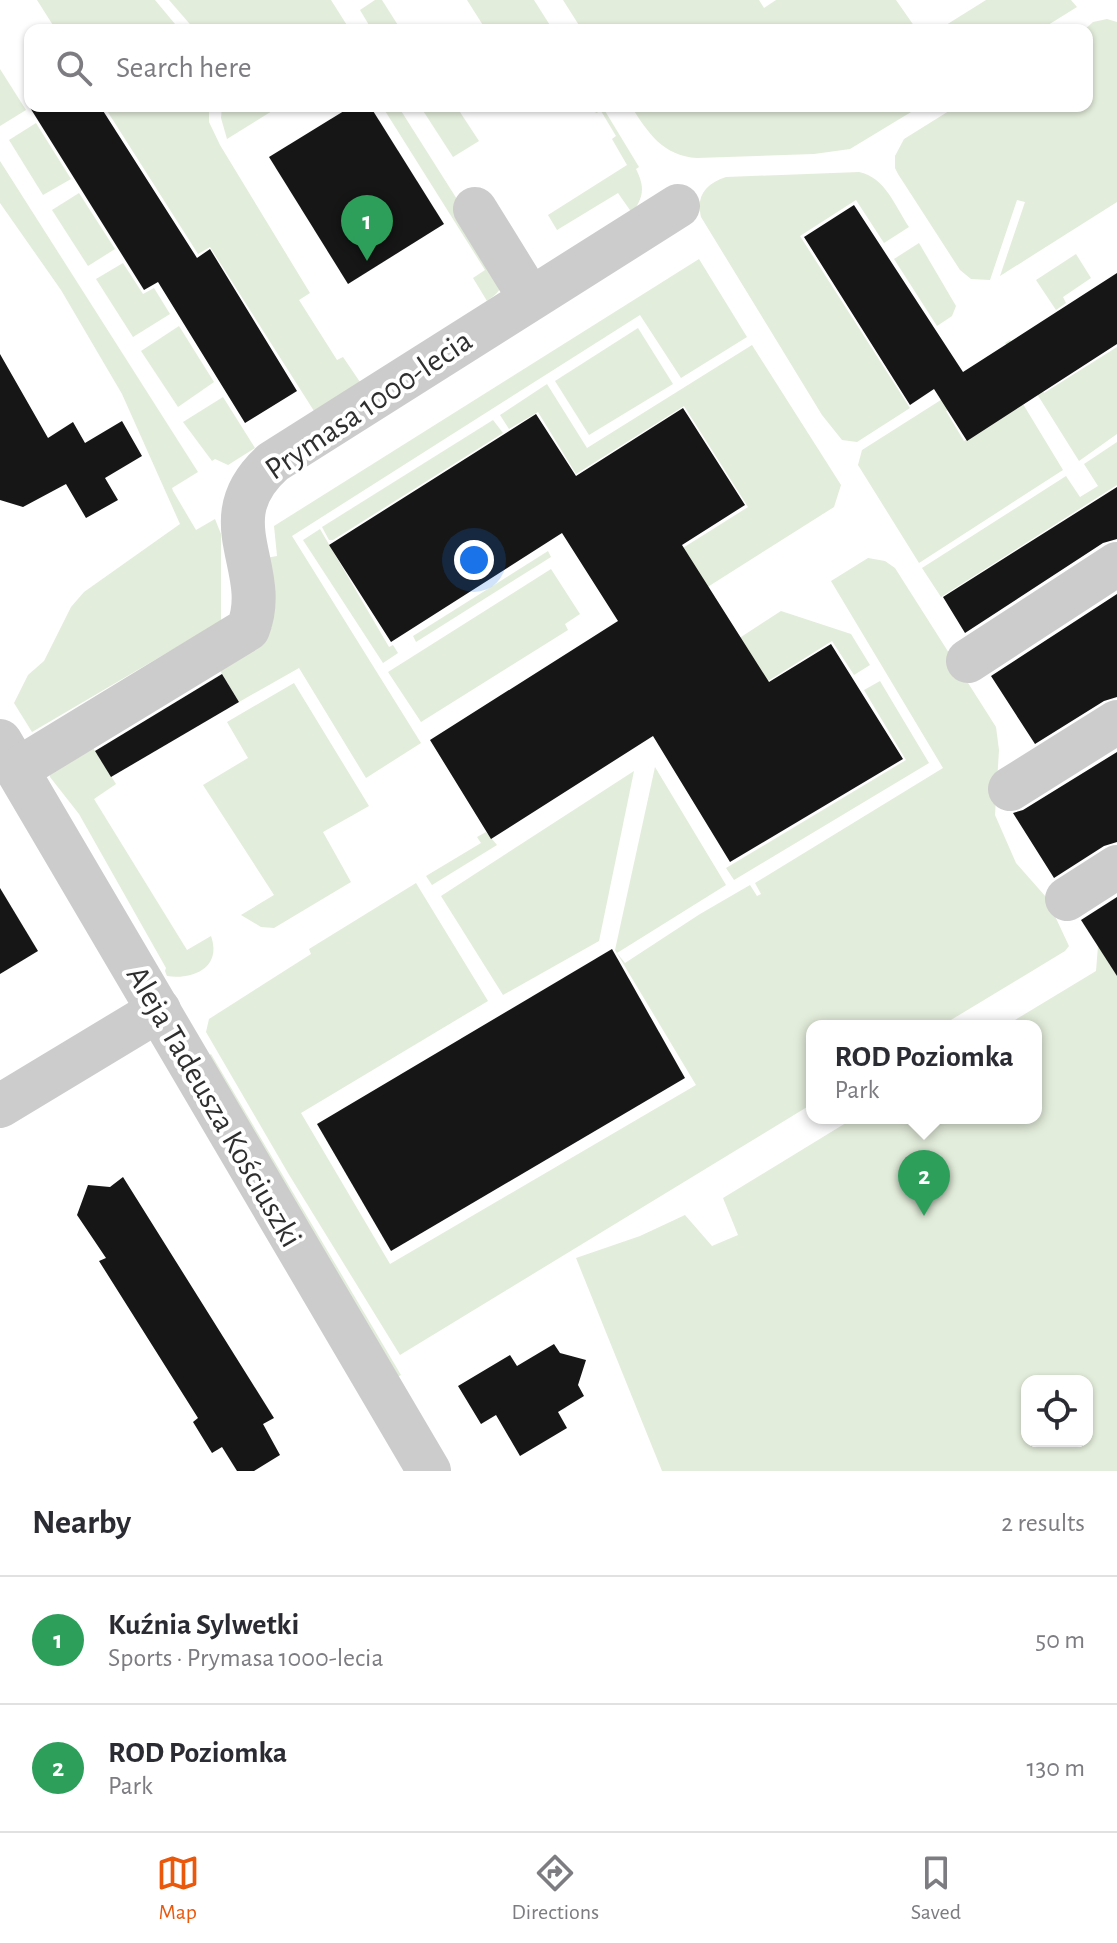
<!DOCTYPE html>
<meta charset="utf-8">
<style>
:root{--surface:#fff;--page:#f2f2f3;--text:#2b2b33;--muted:#7c7c81;--line:#e1e1e2;--accent:#ea580c}
body{margin:0;font-family:"Alegreya Sans",sans-serif;background:var(--page);color:var(--text)}
.controls{position:absolute;right:24px;bottom:24px;display:grid;overflow:hidden;border-radius:16px;box-shadow:0 2px 6px #0004}
.controls button{width:72px;height:72px;display:grid;place-items:center;padding:0;border:0;border-bottom:2px solid var(--line);background:var(--surface);color:var(--text);font:40px sans-serif}
.you{position:absolute;left:474px;top:560px;width:28px;height:28px;margin:-20px;border:6px solid #fff;border-radius:50%;background:#1a73e8;box-shadow:0 0 0 12px #1a73e833}
.badge{display:grid;place-items:center;width:52px;height:52px;border-radius:50%;background:var(--accent);color:#fff;font-size:26px;font-weight:700}
.pin{position:absolute;translate:-50% -66px;filter:drop-shadow(0 2px 4px #0008)}
.pin::after{content:'';position:absolute;top:42px;width:28px;height:24px;background:inherit;clip-path:polygon(0 0,100% 0,50% 100%)}
.popup{position:absolute;left:806px;top:1020px;width:236px;height:104px;box-sizing:border-box;display:grid;place-content:center;border-radius:16px;background:var(--surface);filter:drop-shadow(0 2px 6px #0005);font-size:26px;white-space:nowrap;color:var(--muted)}
.popup b{font-size:30px;color:var(--text)}
.popup::after{content:'';position:absolute;left:50%;top:100%;margin-left:-16px;border:16px solid transparent;border-top-color:var(--surface)}
.list{margin:0;padding:0;list-style:none}
h2{display:flex;justify-content:space-between;align-items:center;height:104px;margin:0;padding:0 32px;font-size:34px}
h2 small{font-size:26px;font-weight:400;color:var(--muted)}
.list li{display:grid;grid-template-columns:52px 1fr auto;gap:24px;align-items:center;box-sizing:border-box;height:128px;padding:0 32px;border-top:2px solid var(--line)}
.list b{display:block;font-size:30px;white-space:nowrap}
.list p{margin:0;font-size:26px;white-space:nowrap;color:var(--muted)}
.list em{font-size:26px;font-style:normal;color:var(--muted)}
.icon{flex:none;width:44px;height:44px;fill:none;stroke:currentColor;stroke-width:2;stroke-linecap:round;stroke-linejoin:round}
.map{position:relative;flex:none;width:1117px;height:1471px;overflow:hidden}
.search{position:absolute;background:var(--surface);box-shadow:0 2px 6px #0004;left:24px;right:24px;top:24px;height:88px;display:flex;align-items:center;gap:20px;box-sizing:border-box;padding:0 28px;border-radius:16px;color:var(--muted);font-size:30px}
.sheet{height:360px;background:var(--surface)}
nav{display:flex;justify-content:space-around;align-items:center;box-sizing:border-box;height:112px;border-top:2px solid var(--line);background:var(--surface);font-size:22px;color:var(--muted)}
nav a{display:grid;justify-items:center;gap:4px}
nav .on{color:var(--accent)}
.map>svg:first-child{display:block}
.green{fill:#e3eddb;fill-rule:evenodd}
.building{fill:#161616}
.lines{fill:none;stroke-linecap:round;stroke-linejoin:round}
.street{stroke:#ccc;stroke-width:44}
.labels{text-anchor:middle;stroke-width:8;stroke-linejoin:round;paint-order:stroke}
.street-label{font-size:32px;fill:#2f2f2f;stroke:#fff}
</style>
<div class="map">
<svg width="1117" height="1471" viewBox="0 0 1117 1471">
<rect width="100%" height="100%" fill="#fff"/>
<g class="green">
<polygon points="37,0 155,0 180,30 56,30"/>
<polygon points="169,0 331,0 350,30 195,30"/>
<polygon points="375,0 382,0 401,30 372,30 360,10"/>
<polygon points="467,0 534,0 553,30 486,30"/>
<polygon points="563,0 759,0 764,8 776,0 896,0 917,30 582,30"/>
<polygon points="986,0 1071,0 1077,7 1040,30 938,30"/>
<polygon points="1107,19 1117,22 1117,202 1000,276 1025,202 1017,200 990,280 971,279 960,270 898,174 895,168 895,156 904,139 957,106 1087,106 1087,30 1084,30 1093,22"/>
<polygon points="0,69 26,110 0,126"/>
<polygon points="104,106 209,106 209,122 220,145 310,293 299,300 337,360 343,357 360,382 314,411 210,247 198,254"/>
<polygon points="222,106 280,106 227,139 221,118"/>
<path d="M382 106H398L498 264C502 284 506 288 487 301L473 278 485 270Z"/>
<polygon points="420,106 456,106 479,141 453,157"/>
<path d="M591 106H602L639 167 636 169C645 187 644 197 632 213L618 193 557 230 548 215 627 165 612 139 616 136 601 111 596 113Z"/>
<path d="M631 106H921L850 149 814 154 697 158C663 156 648 133 631 106Z"/>
<polygon points="36,123 71,179 43,195 9,140"/>
<polygon points="0,161 198,472 172,488 173,491 196,530 215,519 221,534 221,621 32,732 14,703 28,675 44,661 71,607 84,592 180,524 122,394 61,290 0,203"/>
<path d="M859 172C885 177 895 206 909 227L884 243 856 200 800 236 910 408 857 442 842 440 822 415 701 217C696 196 705 184 726 177Z"/>
<polygon points="79,193 115,249 88,266 52,210"/>
<polygon points="919,243 956,306 952,316 937,326 894,259"/>
<polygon points="1076,254 1091,278 1063,297 1066,303 1056,310 1036,280"/>
<polygon points="699,259 747,337 681,378 640,315 292,536 421,743 366,778 299,668 239,702 218,667 267,634 272,627 266,558 277,556 274,526"/>
<polygon points="123,263 143,294 154,288 170,314 133,337 96,279"/>
<polygon points="179,326 214,382 178,407 141,351"/>
<polygon points="638,328 673,384 589,435 555,381"/>
<polygon points="1010,340 1044,393 1117,347 1117,434 1079,461 1005,343"/>
<polygon points="752,345 841,485 834,507 665,614 640,575 748,507 684,406 576,474 538,412 509,429 500,415 547,384 587,448"/>
<polygon points="996,365 1004,376 946,411 964,441 1023,404 1063,470 919,563 858,465 862,450"/>
<polygon points="223,397 255,448 228,465 215,459 212,461 183,422"/>
<polygon points="493,420 503,433 333,540 329,540 322,527"/>
<polygon points="1117,442 1117,485 941,597 922,568 1066,476 1080,497 1098,486 1084,464"/>
<polygon points="320,529 389,647 393,645 398,653 383,663 303,540"/>
<polygon points="548,551 551,557 416,642 413,636"/>
<polygon points="868,558 885,561 895,568 996,727 999,750 995,815 1016,863 1046,897 1069,946 1065,951 941,1026 812,1026 812,1104 400,1355 288,1173 206,1032 209,1019 311,954 309,949 416,883 488,1001 301,1113 390,1264 696,1085 615,950 655,767 726,885 617,953 625,963 700,914 750,885 757,896 761,894 755,883 943,768 831,581"/>
<polygon points="551,569 580,614 565,624 568,630 421,722 388,672"/>
<polygon points="781,611 851,634 870,665 854,675 832,641 725,708 698,665"/>
<polygon points="880,681 929,763 734,880 726,868 906,760 864,690"/>
<polygon points="294,683 369,806 323,832 351,882 274,928 261,927 241,915 274,895 203,785 248,758 227,722"/>
<path d="M90 743 116 784 94 799 187 950 211 936C222 967 194 980 167 976L165 971 166 968 79 814 50 777V767Z"/>
<polygon points="634,771 599,941 503,995 441,896"/>
<polygon points="486,832 497,845 432,885 426,876 481,843 477,837"/>
<path d="M1117 934V1471H662L576 1258 640 1236 685 1215 712 1246 738 1235 723 1198 854 1118H1036V1026H1005L1096 971 1098 946ZM1027 1381H1087V1441H1027Z"/>
<polygon points="211,1054 401,1375 394,1379 204,1058"/>
</g>
<g class="building">
<polygon points="29,106 100,106 197,258 210,249 297,391 245,423 158,282 144,290"/>
<polygon points="352,106 370,106 444,224 348,284 269,157"/>
<polygon points="854,205 963,372 1117,273 1117,344 967,441 934,389 910,405 804,237"/>
<polygon points="0,354 48,438 73,422 85,443 122,421 142,456 105,478 118,500 86,518 66,484 23,507 0,500"/>
<polygon points="683,408 745,505 682,545 769,682 831,644 903,759 730,862 653,736 491,839 430,740 618,621 562,533 391,642 329,545 536,414 576,476"/>
<polygon points="1117,487 1117,539 1103,543 965,633 943,597"/>
<polygon points="1117,594 1117,697 1104,701 1035,744 991,676"/>
<polygon points="222,674 239,702 111,777 95,751"/>
<polygon points="1117,752 1117,842 1104,846 1054,878 1013,813 1023,810"/>
<polygon points="0,888 38,951 0,974"/>
<polygon points="1117,897 1117,976 1081,920"/>
<polygon points="612,949 685,1078 391,1251 317,1124"/>
<polygon points="123,1177 274,1418 263,1424 280,1455 254,1471 237,1471 222,1447 212,1453 193,1422 198,1418 99,1261 106,1258 77,1215 88,1185 110,1187"/>
<polygon points="554,1344 560,1353 586,1360 578,1385 584,1396 558,1412 567,1428 520,1456 496,1415 481,1424 458,1386 510,1355 517,1366"/>
</g>
<g class="lines">
<g class="street">
<polyline points="475,209 530,298"/>
<polyline points="968,661 1117,564"/>
<polyline points="0,741 429,1471"/>
<path d="M18 769 248 629C272 568 208 520 273 462L678 206"/>
<polyline points="1010,789 1117,722"/>
<polyline points="1067,899 1117,867"/>
<polyline points="0,1106 159,1010"/>
</g>
</g>
<g class="labels">
<g class="street-label">
<text transform="translate(368 404) rotate(-34)" y="11">Prymasa 1000-lecia</text>
<text transform="translate(215 1106) rotate(60)" y="11">Aleja Tadeusza Kościuszki</text>
</g>
</g>
</svg>
<div class="controls">
<button><svg class="icon" aria-label="locate" viewBox="0 0 24 24"><circle cx="12" cy="12" r="6"/><path d="M12 2v4M12 18v4M2 12h4M18 12h4"/></svg></button>
</div>
<div class="you"></div>
<div class="pin badge" style="left:367px;top:261px;background:#2e9e5b">1</div>
<div class="pin badge" style="left:924px;top:1216px;background:#2e9e5b">2</div>
<div class="popup"><b>ROD Poziomka</b>Park</div>
<div class="search"><svg class="icon" aria-label="search" viewBox="0 0 24 24"><circle cx="10" cy="10" r="6"/><path d="M15 15l6 6"/></svg>Search here</div>
</div>
<section class="sheet">
<h2>Nearby<small>2 results</small></h2>
<ul class="list">
<li><span class="badge" style="background:#2e9e5b">1</span><div><b>Kuźnia Sylwetki</b><p>Sports · Prymasa 1000-lecia</p></div><em>50 m</em></li>
<li><span class="badge" style="background:#2e9e5b">2</span><div><b>ROD Poziomka</b><p>Park</p></div><em>130 m</em></li>
</ul>
</section>
<nav>
<a class="on"><svg class="icon" aria-label="map" viewBox="0 0 24 24"><path d="M3 6l6-2 6 2 6-2v14l-6 2-6-2-6 2zM9 4v14M15 6v14"/></svg>Map</a>
<a><svg class="icon" aria-label="directions" viewBox="0 0 24 24"><path d="M12 3l9 9-9 9-9-9zM9 14v-3h6M13 9l2 2-2 2"/></svg>Directions</a>
<a><svg class="icon" aria-label="saved" viewBox="0 0 24 24"><path d="M7 4h10v16l-5-4-5 4z"/></svg>Saved</a>
</nav>
